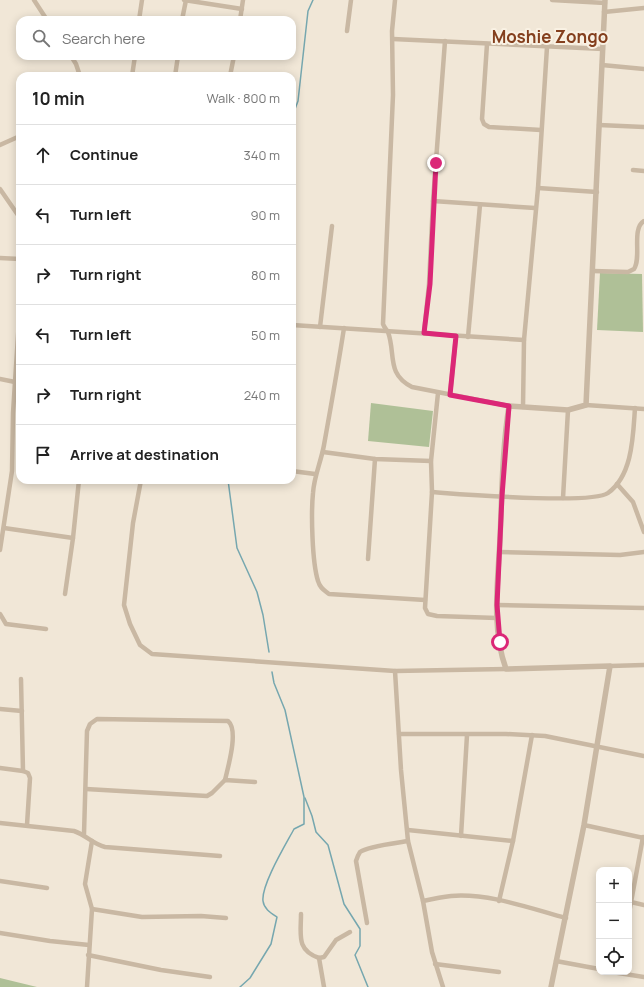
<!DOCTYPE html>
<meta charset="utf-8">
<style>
:root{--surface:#fff;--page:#f6f6f6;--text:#222;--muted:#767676;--line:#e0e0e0}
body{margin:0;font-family:Manrope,sans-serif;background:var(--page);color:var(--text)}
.controls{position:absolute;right:12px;bottom:12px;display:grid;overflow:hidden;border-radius:8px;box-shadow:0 2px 10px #0003}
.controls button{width:36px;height:36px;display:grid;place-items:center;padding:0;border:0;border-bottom:1px solid var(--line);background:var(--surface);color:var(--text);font:20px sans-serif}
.stop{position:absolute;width:12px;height:12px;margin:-9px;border:3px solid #db2777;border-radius:50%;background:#fff}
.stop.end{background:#db2777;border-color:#fff;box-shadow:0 1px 4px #0008}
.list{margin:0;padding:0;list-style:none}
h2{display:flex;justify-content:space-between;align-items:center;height:52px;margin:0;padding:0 16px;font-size:17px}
h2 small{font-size:13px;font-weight:400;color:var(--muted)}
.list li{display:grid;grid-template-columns:26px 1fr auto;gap:12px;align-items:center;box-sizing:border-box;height:60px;padding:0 16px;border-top:1px solid var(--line)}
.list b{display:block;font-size:15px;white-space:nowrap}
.list em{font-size:13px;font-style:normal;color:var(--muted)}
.icon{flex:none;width:22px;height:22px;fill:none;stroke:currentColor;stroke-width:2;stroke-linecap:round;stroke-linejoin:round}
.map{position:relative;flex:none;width:644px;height:987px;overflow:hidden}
.search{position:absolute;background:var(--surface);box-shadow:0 2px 10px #0003;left:16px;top:16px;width:280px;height:44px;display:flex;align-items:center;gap:10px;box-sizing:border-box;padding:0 14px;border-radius:12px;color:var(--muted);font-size:15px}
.panel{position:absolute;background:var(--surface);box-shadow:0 2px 10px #0003;left:16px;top:72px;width:280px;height:412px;border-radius:12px}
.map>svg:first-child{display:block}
.green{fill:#afc097}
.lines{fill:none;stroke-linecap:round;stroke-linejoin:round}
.stream{stroke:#76a7af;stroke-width:1.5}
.minor{stroke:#c9b8a3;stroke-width:4.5}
.tertiary{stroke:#c9b8a3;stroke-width:5.5}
.route{stroke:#db2777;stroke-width:5}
.labels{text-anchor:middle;stroke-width:4;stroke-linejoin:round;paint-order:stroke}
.district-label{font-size:17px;font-weight:bold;fill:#843f1d;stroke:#f9f1e3}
</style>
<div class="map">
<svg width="644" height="987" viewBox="0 0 644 987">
<rect width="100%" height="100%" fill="#f1e7d7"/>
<g class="green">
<polygon points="600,273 642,274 643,332 597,330"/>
<polygon points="371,403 433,411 429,447 368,441"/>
<polygon points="0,978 37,987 0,987"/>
</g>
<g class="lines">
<g class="stream">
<polyline points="292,117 298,101 308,11 313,0"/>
<polyline points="228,480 237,548 257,592 263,615 269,652"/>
<polyline points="305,798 312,816 316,832 328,845 344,904 360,929 360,946 355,955 368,987"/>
<path d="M240 987 250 978 271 944 277 917C271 913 264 909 263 901 261 885 286 844 294 829L304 824V797L285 710 274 683 272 672"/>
</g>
<g class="minor">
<polyline points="34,0 47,20"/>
<polyline points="184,0 242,9"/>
<path d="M395 0 392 31 393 95 383 324C384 327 386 329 388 332 396 354 386 374 412 387L509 406"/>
<polyline points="552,0 605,3"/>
<polyline points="604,12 644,8"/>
<polyline points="139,20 142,0"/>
<polyline points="182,20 186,0"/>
<polyline points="240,20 243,0"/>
<polyline points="347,31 351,0"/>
<polyline points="393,39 603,49"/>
<polyline points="487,44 482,119 484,124 489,127 541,130"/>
<polyline points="71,56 76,64 80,76"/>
<polyline points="602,65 644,69"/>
<polyline points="132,76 135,56"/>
<polyline points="175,76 178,56"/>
<polyline points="230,76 234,56"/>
<polyline points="599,125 644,127"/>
<polyline points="0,145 20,136"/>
<polyline points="633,170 644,171"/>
<polyline points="538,188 597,192"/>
<polyline points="0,189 20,218"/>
<polyline points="433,201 535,208"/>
<polyline points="0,258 20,259"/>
<path d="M593 271 628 272 634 269C642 257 631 229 644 221"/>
<polyline points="292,325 524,340"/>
<polyline points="320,327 332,226"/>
<path d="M344 328C338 367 331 406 324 445 321 462 314 476 313 493 311 513 312 562 318 581 320 588 324 590 329 594L425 600"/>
<polyline points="424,333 429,284 433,201 445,41"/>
<polyline points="468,337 480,205"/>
<polyline points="0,379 15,382"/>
<polyline points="438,393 431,461 432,492 425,608 428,614 437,616 497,618"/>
<polyline points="450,395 456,336"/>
<polyline points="586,405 644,409"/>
<polyline points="523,407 524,340 538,188 547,47"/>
<polyline points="323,452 375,459 431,461"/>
<polyline points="292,471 315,474"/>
<polyline points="141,480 133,523 124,605 130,624 140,645 152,654 395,671 506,669"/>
<polyline points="617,484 633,502 644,532"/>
<path d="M432 492C460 494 591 505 608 493 633 475 633 435 635 408"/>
<polyline points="563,498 568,410"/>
<polyline points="4,528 73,538"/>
<polyline points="0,550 12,471 13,413 20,305"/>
<polyline points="500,552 620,555 644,552"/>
<polyline points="368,559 375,459"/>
<polyline points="65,594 73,538 79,480"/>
<polyline points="497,605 644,608"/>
<polyline points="0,614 6,624 46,629"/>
<polyline points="610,666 644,665"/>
<polyline points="395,671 401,770 408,841 423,901 432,952 443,987"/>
<polyline points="21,679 23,771"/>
<polyline points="0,709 22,711"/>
<polyline points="399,734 506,734 545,736 644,756"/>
<polyline points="0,768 23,771 28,773 30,778 27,825"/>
<polyline points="86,789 207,796 212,793 225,780 255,782"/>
<path d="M0 823 74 831C86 835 93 844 105 847L220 856"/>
<polyline points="584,825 644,838"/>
<polyline points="408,830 513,841"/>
<path d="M84 834 87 731 90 724 97 719 228 721C239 730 228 767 225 780"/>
<polyline points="461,836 467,735"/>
<polyline points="0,881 47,888"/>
<path d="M423 901C432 899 441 897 451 896 489 893 529 908 566 918"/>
<polyline points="499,901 513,841 532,735"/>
<polyline points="631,902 644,905"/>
<polyline points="92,909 142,917 201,916 226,918"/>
<polyline points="629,913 643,837"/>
<path d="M301 914C301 935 296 950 319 958L324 987"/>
<path d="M367 923 356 861C357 858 358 855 360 852 368 846 397 843 408 841"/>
<polyline points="0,933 50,941 89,945"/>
<polyline points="88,955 161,970 210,977"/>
<polyline points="319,958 324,957 336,940 350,932"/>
<polyline points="556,961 599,969"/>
<polyline points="435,964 499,972"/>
<polyline points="612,972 644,977"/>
<polyline points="87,987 92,909 85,884 92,841"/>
</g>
<path class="tertiary" d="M551 987 584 825 610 666 506 669C491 628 498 581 500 539 502 495 502 450 509 406L568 410 586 405 605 0"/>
</g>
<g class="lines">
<polyline class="route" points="436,163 430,284 424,333 456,336 450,395 509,406 502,496 497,605 500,642"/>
</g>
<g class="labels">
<g class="district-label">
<text x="550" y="43">Moshie Zongo</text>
</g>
</g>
</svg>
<div class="controls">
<button>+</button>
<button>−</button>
<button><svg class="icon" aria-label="locate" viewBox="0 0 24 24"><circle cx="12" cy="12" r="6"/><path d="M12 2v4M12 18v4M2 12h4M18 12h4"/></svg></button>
</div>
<div class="stop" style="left:500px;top:642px"></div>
<div class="stop end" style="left:436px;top:163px"></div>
<div class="search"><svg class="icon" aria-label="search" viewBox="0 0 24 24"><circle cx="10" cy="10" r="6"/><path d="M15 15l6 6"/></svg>Search here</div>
<section class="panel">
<h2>10 min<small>Walk · 800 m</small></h2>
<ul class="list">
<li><svg class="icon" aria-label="ahead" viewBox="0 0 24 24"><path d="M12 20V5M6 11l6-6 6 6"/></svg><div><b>Continue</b></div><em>340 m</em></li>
<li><svg class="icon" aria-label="left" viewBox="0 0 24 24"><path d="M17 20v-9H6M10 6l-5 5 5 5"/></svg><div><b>Turn left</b></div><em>90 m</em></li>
<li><svg class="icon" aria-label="right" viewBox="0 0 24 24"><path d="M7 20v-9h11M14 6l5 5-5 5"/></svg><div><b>Turn right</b></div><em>80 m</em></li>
<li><svg class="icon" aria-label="left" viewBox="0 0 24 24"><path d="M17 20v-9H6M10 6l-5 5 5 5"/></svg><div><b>Turn left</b></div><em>50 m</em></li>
<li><svg class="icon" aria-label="right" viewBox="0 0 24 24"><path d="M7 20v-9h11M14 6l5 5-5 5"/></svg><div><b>Turn right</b></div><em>240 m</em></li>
<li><svg class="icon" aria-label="arrive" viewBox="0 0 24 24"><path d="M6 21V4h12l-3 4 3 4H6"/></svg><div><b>Arrive at destination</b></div></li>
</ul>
</section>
</div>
